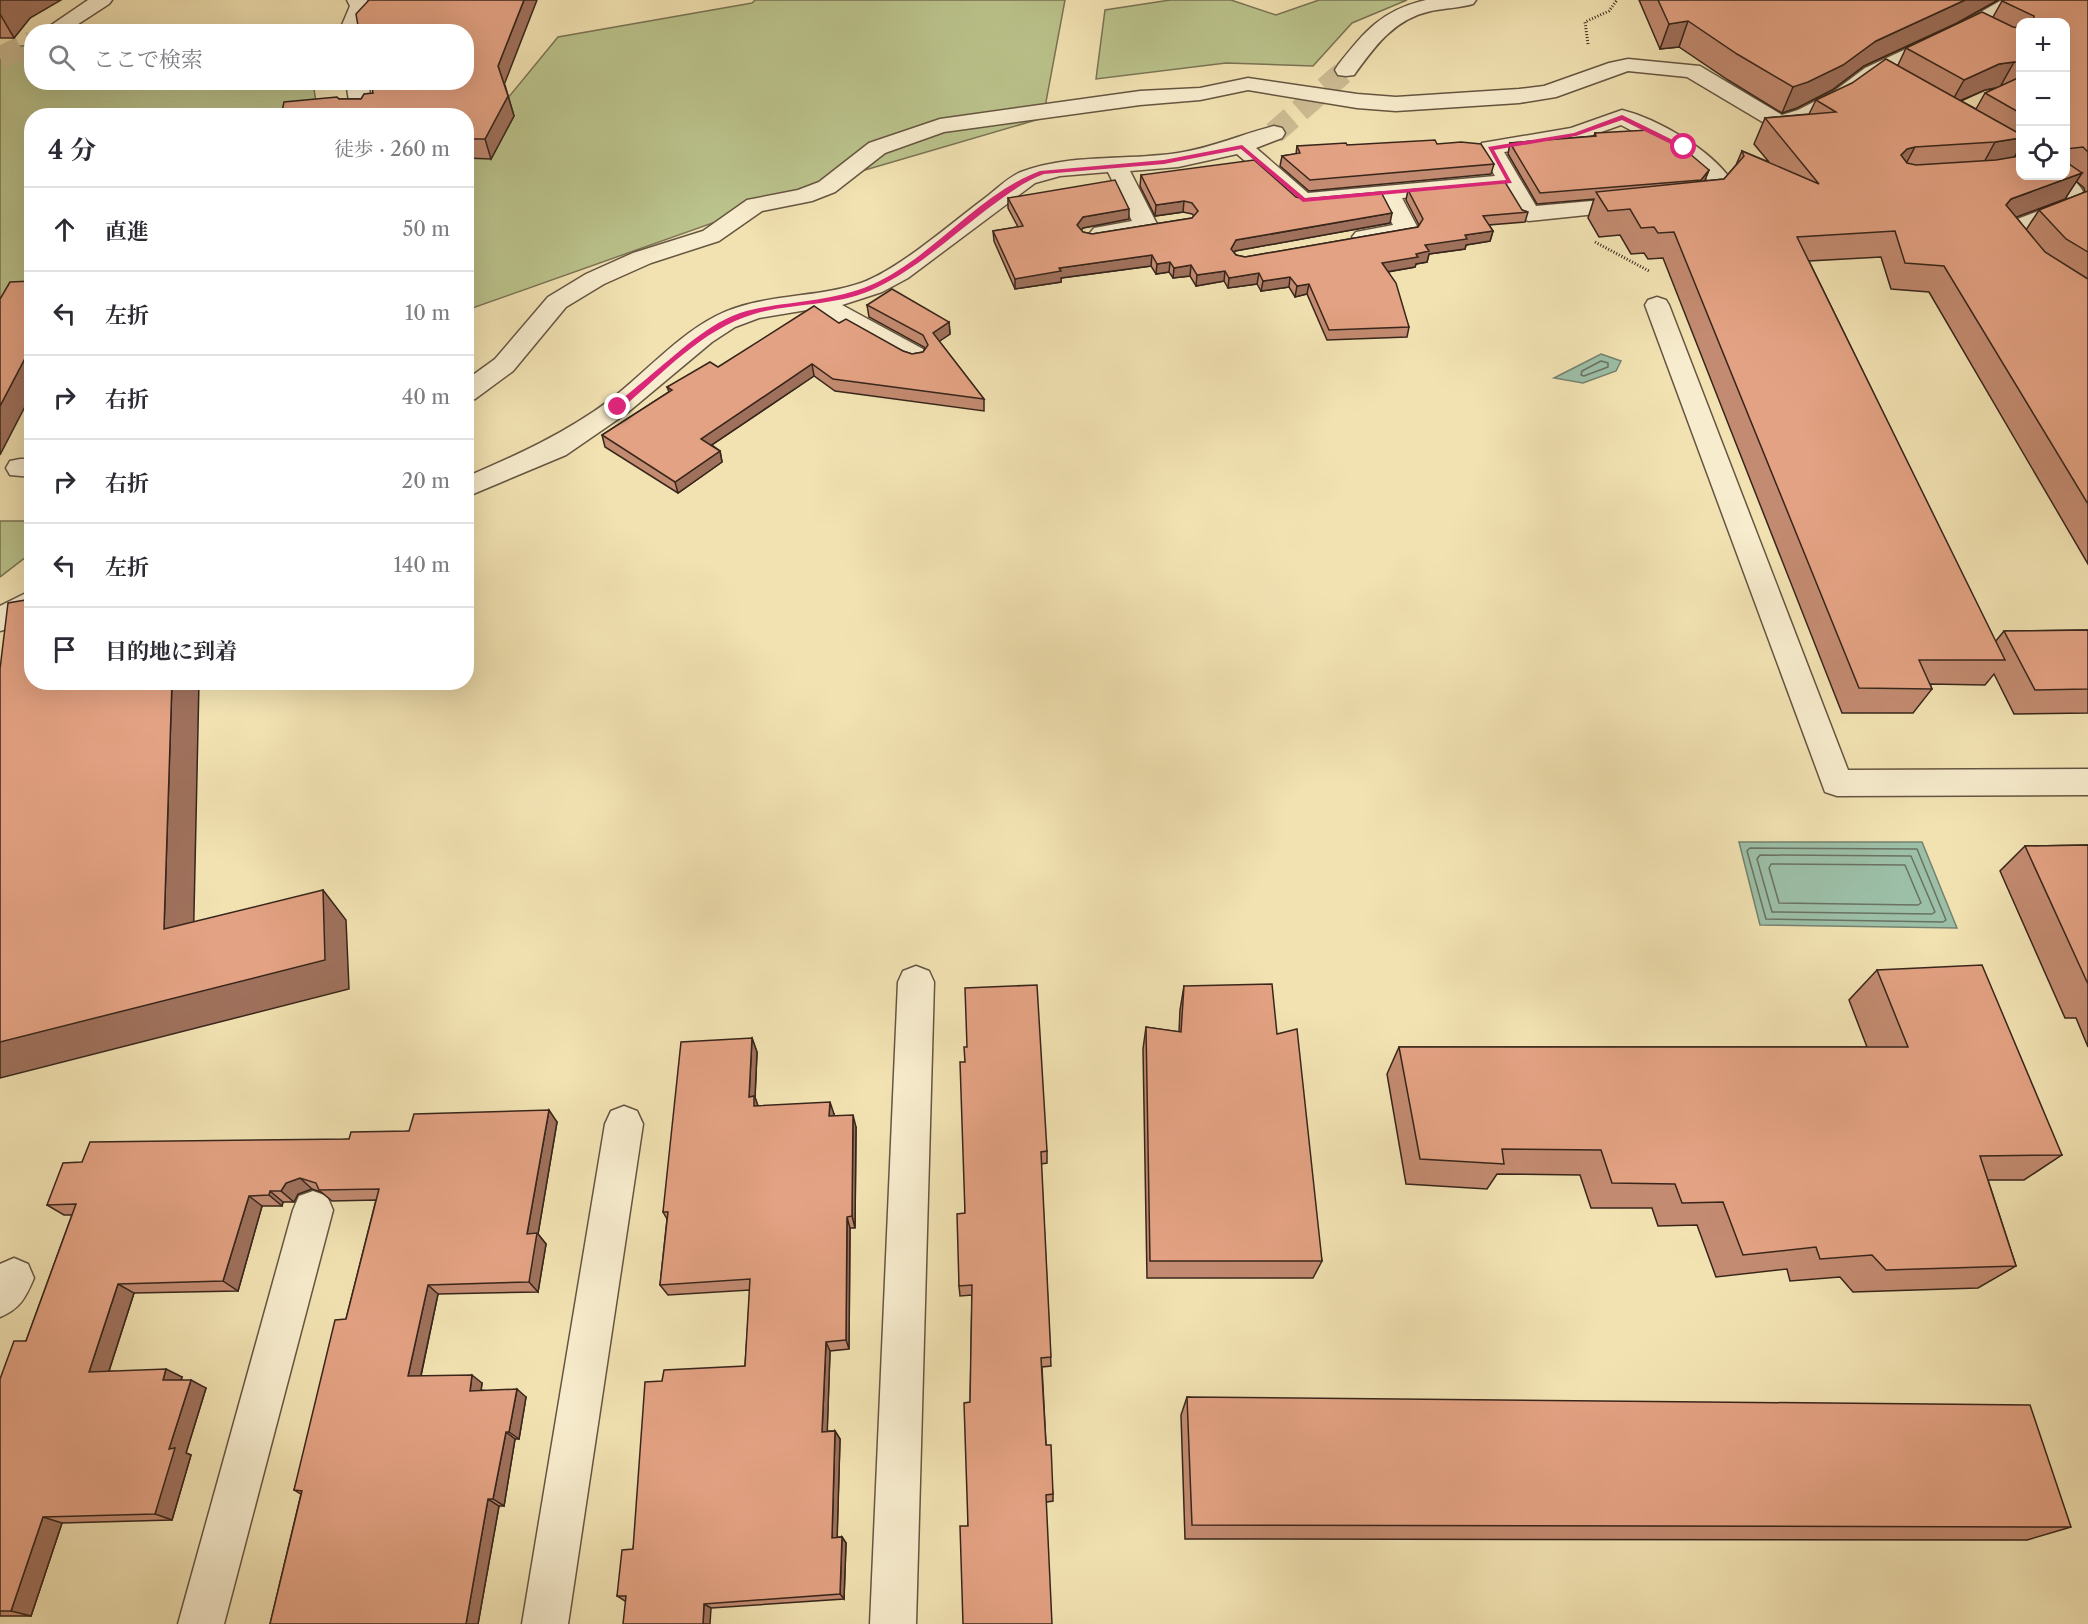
<!DOCTYPE html>
<html lang="ja">
<meta charset="utf-8">
<style>
:root{--surface:#fff;--page:#f7f7f7;--text:#2b2b33;--muted:#7c7c81;--line:#e1e1e2}
body{margin:0;font-family:"Libre Caslon Text","Noto Serif JP",serif;background:var(--page);color:var(--text)}
.controls{position:absolute;right:18px;top:18px;display:grid;overflow:hidden;border-radius:12px;box-shadow:0 6px 24px #0002}
.controls button{width:54px;height:54px;display:grid;place-items:center;padding:0;border:0;border-bottom:2px solid var(--line);background:var(--surface);color:var(--text);font:30px sans-serif}
.stop{position:absolute;width:18px;height:18px;margin:-14px;border:4px solid #db2777;border-radius:50%;background:#fff}
.stop.end{background:#db2777;border-color:#fff;box-shadow:0 2px 6px #0008}
.list{margin:0;padding:0;list-style:none}
h2{display:flex;justify-content:space-between;align-items:center;height:78px;margin:0;padding:0 24px;font-size:26px}
h2 small{font-size:20px;font-weight:400;color:var(--muted)}
.list li{display:grid;grid-template-columns:39px 1fr auto;gap:18px;align-items:center;box-sizing:border-box;height:84px;padding:0 24px;border-top:2px solid var(--line)}
.list b{display:block;font-size:22px;white-space:nowrap}
.list em{font-size:20px;font-style:normal;color:var(--muted)}
.icon{flex:none;width:33px;height:33px;fill:none;stroke:currentColor;stroke-width:2;stroke-linecap:round;stroke-linejoin:round}
.map{position:relative;flex:none;width:2088px;height:1624px;overflow:hidden}
.search{position:absolute;background:var(--surface);box-shadow:0 6px 24px #0002;left:24px;top:24px;width:450px;height:66px;display:flex;align-items:center;gap:15px;box-sizing:border-box;padding:0 21px;border-radius:24px;color:var(--muted);font-size:22px}
.panel{position:absolute;background:var(--surface);box-shadow:0 6px 24px #0002;left:24px;top:108px;width:450px;height:582px;border-radius:24px}
.map>svg:first-child{display:block}
.green{fill:#bbc38c;stroke:#7a7454;stroke-width:1.5}
.water{fill:#9cbfa7;stroke:#74826f;stroke-width:1.5}
.lines{fill:none;stroke-linecap:round;stroke-linejoin:round}
.shore{stroke:#6a7261;stroke-width:1.5}
.minor-tunnel{stroke:#cdbc94;stroke-width:23;stroke-dasharray:23 11;stroke-linecap:butt}
.minor-casing{stroke:#665541;stroke-width:3}
.path{stroke:#38261b;stroke-width:3;stroke-dasharray:1 2;stroke-linecap:butt}
.minor{fill:#f7eccd;fill-rule:evenodd}
.wall{fill:#c38b71;stroke:#38261b;stroke-width:1.5;fill-rule:evenodd}
.shaded-wall{fill:#9f715c;stroke:#38261b;stroke-width:1.5}
.building{fill:#e3a283;stroke:#38261b;stroke-width:1.5}
.route{fill:#db2777}
</style>
<div class="map">
<svg width="2088" height="1624" viewBox="0 0 2088 1624">
<rect width="100%" height="100%" fill="#f2e2b2"/>
<filter id="stains"><feTurbulence type="fractalNoise" baseFrequency=".00333" numOctaves="4"/><feColorMatrix values="0 0 0 0 .2 0 0 0 0 .09 0 0 0 0 .02 0 0 0 .5 -.17"/></filter>
<radialGradient id="worn" r=".72"><stop offset=".6" stop-color="#630" stop-opacity="0"/><stop offset="1" stop-color="#630" stop-opacity=".3"/></radialGradient>
<g class="green">
<polygon points="755,0 1065,0 1043,118 848,175 467,310 466,149 558,37 752,3"/>
<polygon points="1170,0 1231,0 1276,15 1319,0 1407,0 1352,23 1313,66 1226,63 1096,79 1105,10"/>
<polygon points="31,45 32,82 313,83 316,102 309,116 32,116 31,292 0,297 0,48"/>
<polygon points="0,521 32,521 31,553 0,577"/>
</g>
<g class="water">
<polygon points="1601,354 1621,361 1616,371 1583,383 1554,378"/>
<polygon points="1739,842 1922,842 1957,928 1760,925"/>
</g>
<g class="lines">
<g class="shore">
<polygon points="1601,361 1608,363 1608,367 1584,376 1581,375 1582,371"/>
<polygon points="1750,848 1917,849 1946,920 1943,922 1766,919 1747,851"/>
<polygon points="1760,855 1911,856 1935,912 1932,914 1772,912 1757,859"/>
<polygon points="1771,864 1905,865 1921,903 1918,905 1779,903 1769,868"/>
</g>
<g class="minor-tunnel">
<polyline points="0,58 32,42"/>
<polyline points="1274,133 1346,70"/>
</g>
<g class="minor-casing">
<g id="minor">
<polygon points="88,0 112,0 109,4 66,32 41,32"/>
<polygon points="347,0 367,0 370,6 360,32 339,32 350,6"/>
<path d="M1426 0H1476L1473 4C1459 8 1445 8 1431 11 1394 19 1375 46 1354 75L1346 76 1338 75 1335 70 1338 65C1365 31 1382 10 1426 0Z"/>
<path d="M2011 0 2017 5 2014 9C1971 34 1925 53 1882 77 1870 83 1860 94 1849 102 1830 113 1793 132 1771 127L1687 77 1628 71 1556 97 1519 103 1396 111 1357 108 1248 90 1200 100 1140 105 944 132 885 153 835 192 812 201 762 211 719 241 651 263 604 284 566 307 513 371 475 399 466 401V380L495 359 548 297 586 274 633 253 703 231 747 200 798 190 819 182 869 143 940 119 1140 91 1200 88 1248 78 1357 94 1396 97 1519 89 1544 86 1609 63 1628 59 1700 66 1782 115 1798 110 1833 92 1865 68 1958 25 2000 1Z"/>
<polygon points="346,82 368,82 371,101 369,116 347,116 349,101"/>
<path d="M1622 110C1658 119 1711 150 1731 180L1713 203 1685 207 1677 205 1673 200 1677 195 1698 192 1708 180 1680 156 1621 125 1576 141 1504 152 1536 206 1636 197 1644 199 1648 204 1644 209 1529 221 1521 219 1503 190 1402 198 1419 230 1415 235 1364 244 1356 242 1352 237 1356 232 1393 225 1380 200 1303 207 1295 205 1237 154 1178 167 1130 171 1158 226 1154 231 1102 240 1094 238 1090 233 1094 228 1132 221 1108 172 1060 176 1035 183 908 278 882 292 842 305 923 349 927 355 923 361 914 363 905 361 813 309 759 318 735 327 712 342 627 413 566 455 466 497V477C517 455 566 433 610 400 645 373 677 336 716 316 761 293 815 299 861 283 900 269 951 223 985 198 996 190 1008 177 1021 172 1071 153 1127 161 1178 153 1212 148 1242 134 1274 126L1282 128 1285 133 1282 138 1256 148 1308 193 1495 176 1479 148 1482 143 1571 128Z"/>
<path d="M2066 175C2079 183 2088 192 2085 210L2019 235 2048 267 2088 291V310L2079 307 2030 277 1992 232 1996 227 2068 200 2067 195 2043 181 2040 176Z"/>
<polygon points="1657,297 1666,300 1669,305 1848,770 2088,769 2088,795 1837,796 1825,792 1645,305 1648,300"/>
<polygon points="20,459 32,459 32,477 10,475 6,468 10,461"/>
<polygon points="32,590 32,615 11,628 0,631 0,606"/>
<polygon points="916,966 929,971 934,982 916,1624 870,1624 898,982 903,971"/>
<polygon points="624,1106 637,1111 643,1124 568,1624 522,1624 605,1124 611,1111"/>
<polygon points="313,1191 327,1196 333,1210 224,1624 178,1624 293,1210 299,1196"/>
<path d="M14 1258 28 1264 34 1278C26 1297 20 1309 0 1317V1264Z"/>
</g>
</g>
<g class="path">
<polyline points="1588,44 1585,22 1609,11 1617,0"/>
<polyline points="1595,242 1649,271"/>
</g>
<use href="#minor" class="minor"/>
</g>
<g class="wall">
<polygon points="0,0 30,18 14,38 0,38"/>
<polygon points="1639,0 1998,0 1957,23 1864,66 1832,90 1797,108 1782,113 1728,80 1679,47 1660,49"/>
<path d="M2088 0V564L1929 292 1891 289 1881 257 1809 261 1995 642 2004 631 2088 630V713L2014 714 1994 674 1985 685 1930 684 1932 689 1913 713H1842L1663 258 1648 259 1644 253 1631 254 1620 235 1599 237 1588 218 1594 199 1537 204 1508 154 1510 143 1594 136 1595 133 1709 170 1704 181 1724 179 1736 165 1742 151 1769 162 1754 144 1765 118 1809 114 1816 100 1898 65 1906 48 1993 17 2002 1ZM2020 22H2066V176L2015 157 2020 147ZM1996 88 1985 93 1976 109 1961 101 1985 90ZM2076 181 2084 188 2085 192 2039 210 2026 230 2016 217 2065 199Z"/>
<polygon points="505,85 514,116 491,159 466,158 466,116 339,99 361,99"/>
<polygon points="1437,144 1494,164 1491,174 1309,191 1280,166 1282,156 1296,154 1297,146"/>
<polygon points="1141,175 1296,197 1390,223 1235,251 1234,252 1236,255 1245,257 1418,227 1419,225 1406,200 1408,190 1522,210 1528,212 1525,222 1489,225 1493,231 1490,241 1466,245 1465,249 1429,254 1427,262 1416,264 1415,267 1388,272 1409,327 1407,337 1327,340 1307,294 1295,297 1289,287 1261,291 1257,284 1228,288 1224,281 1196,286 1190,276 1173,278 1169,272 1156,274 1151,266 1061,278 1061,282 1015,289 994,241 993,231 1018,227 1008,208 1008,198 1129,219 1083,228 1081,230 1083,232 1092,234 1192,218 1194,216 1192,214 1183,212 1155,216 1140,186"/>
<polygon points="867,305 949,322 950,334 939,341 984,399 984,411 835,391 814,376 712,445 720,451 722,462 678,493 605,447 602,435 669,392 667,387 718,367 839,323 903,351 912,354 923,352 925,349 924,347 869,317"/>
<polygon points="2088,845 2088,1047 2076,1018 2065,1018 2000,871 2025,846"/>
<polygon points="1877,970 2062,1155 2024,1180 1988,1180 2016,1266 1978,1288 1853,1292 1840,1277 1790,1281 1787,1269 1716,1277 1697,1225 1658,1226 1652,1208 1591,1208 1580,1175 1497,1174 1487,1189 1406,1184 1387,1074 1399,1047 1867,1047 1849,1000"/>
<polygon points="1184,986 1277,1034 1322,1261 1313,1278 1147,1278 1143,1049 1146,1027 1179,1032 1180,1010"/>
<polygon points="752,1038 757,1052 755,1098 758,1106 834,1114 833,1116 856,1127 855,1228 850,1228 849,1349 830,1351 827,1431 835,1431 840,1439 837,1537 842,1537 846,1543 844,1599 711,1608 625,1601 617,1596 633,1549 662,1381 745,1366 750,1290 668,1295 660,1285 667,1219 663,1212"/>
<polygon points="965,1062 1047,1151 1047,1163 1041,1164 1051,1366 1042,1367 1046,1445 1053,1494 1053,1501 1047,1502 968,1526 972,1295 960,1296 959,1286 965,1213"/>
<polygon points="557,1122 538,1234 546,1244 538,1292 438,1294 421,1376 482,1383 481,1390 526,1397 519,1439 515,1439 504,1506 499,1506 478,1624 270,1624 301,1494 294,1490 346,1319 376,1200 332,1201 321,1192 312,1189 298,1194 294,1202 283,1202 282,1206 262,1206 238,1291 134,1293 109,1371 182,1377 181,1380 206,1388 186,1453 191,1455 172,1520 62,1523 31,1616 0,1616 0,1379 26,1341 72,1215 64,1215 47,1205 82,1162 349,1139 409,1131"/>
<polygon points="1187,1397 2071,1527 2027,1540 1185,1539 1181,1415"/>
</g>
<g class="shaded-wall">
<polygon points="0,0 61,0 30,18 14,38 0,14"/>
<polygon points="524,0 537,0 504,85 498,66"/>
<polygon points="1965,0 1998,0 1957,23 1864,66 1832,90 1797,108 1782,113 1793,87 1876,41"/>
<polygon points="1688,21 1679,47 1660,49 1669,24"/>
<polygon points="2014,62 2000,87 1985,90 1950,105 1964,80 1999,64"/>
<polygon points="508,96 514,116 491,159 485,139"/>
<polygon points="2020,138 2020,147 2011,163 1981,168 1995,142"/>
<polygon points="1915,147 1901,173 1901,155 1907,149"/>
<polygon points="1709,170 1705,180 1697,190 1701,180"/>
<polygon points="2082,173 2065,199 1995,225 2006,205 2011,199"/>
<polygon points="1184,201 1183,212 1155,216 1156,205"/>
<polygon points="1129,209 1129,219 1083,228 1077,235 1077,225 1083,217"/>
<polygon points="1392,213 1390,223 1235,251 1230,259 1231,249 1236,240"/>
<polygon points="1493,231 1490,241 1466,245 1465,249 1429,254 1427,262 1416,264 1415,267 1380,273 1382,263 1416,254 1425,245 1465,235"/>
<polygon points="1152,255 1151,266 1061,278 1061,282 1015,289 1015,279 1059,268"/>
<polygon points="1170,262 1169,272 1156,274 1157,264"/>
<polygon points="1191,265 1190,276 1173,278 1174,268"/>
<polygon points="1225,271 1224,281 1196,286 1197,275"/>
<polygon points="1259,273 1257,284 1228,288 1229,278"/>
<polygon points="1290,277 1289,287 1261,291 1263,281"/>
<polygon points="1309,284 1307,294 1295,297 1297,286"/>
<polygon points="949,322 950,334 934,345 933,333"/>
<polygon points="32,345 32,393 0,455 0,406"/>
<polygon points="812,364 814,376 704,450 701,439"/>
<polygon points="720,451 722,462 678,493 675,482"/>
<polygon points="172,682 199,682 193,958 164,929"/>
<polygon points="323,890 346,920 349,989 0,1078 0,1042"/>
<polygon points="752,1038 757,1052 755,1097 759,1109 759,1118 749,1097"/>
<polygon points="830,1102 834,1114 833,1129 829,1116"/>
<polygon points="549,1110 557,1122 538,1234 546,1244 538,1292 529,1282 527,1234"/>
<polygon points="853,1115 856,1127 855,1228 852,1216"/>
<polygon points="300,1178 312,1189 298,1194 294,1202 281,1191 286,1183"/>
<polygon points="270,1191 283,1202 282,1206 269,1195"/>
<polygon points="249,1196 262,1206 238,1291 223,1281"/>
<polygon points="847,1217 850,1228 849,1349 846,1340"/>
<polygon points="118,1284 134,1293 106,1380 89,1372"/>
<polygon points="428,1285 438,1294 419,1384 408,1376"/>
<polygon points="826,1342 830,1351 827,1440 822,1432"/>
<polygon points="166,1369 182,1377 179,1388 163,1380"/>
<polygon points="472,1375 482,1383 480,1399 470,1391"/>
<polygon points="191,1380 206,1388 186,1453 191,1455 172,1520 155,1514 169,1449"/>
<polygon points="517,1389 526,1397 519,1439 509,1432"/>
<polygon points="835,1431 840,1439 837,1544 832,1538"/>
<polygon points="506,1432 515,1439 504,1506 493,1499"/>
<polygon points="488,1499 499,1506 478,1624 466,1624"/>
<polygon points="43,1517 62,1523 31,1616 11,1611"/>
<polygon points="842,1537 846,1543 844,1599 840,1594"/>
<polygon points="704,1604 711,1608 710,1624 703,1624"/>
</g>
<g class="building">
<polygon points="369,0 524,0 498,66 508,96 485,139 466,139 466,116 281,116 284,102 337,97 339,99 361,99 364,94 373,93 371,82 466,82 466,32 359,32 356,14"/>
<polygon points="1658,0 1965,0 1876,41 1843,65 1808,82 1793,87 1737,54 1688,21 1669,24"/>
<polygon points="2003,0 2088,0 2088,152 2083,147 2066,149 2066,22 2034,22 2034,16 2002,1"/>
<polygon points="1982,12 2013,27 2020,28 2020,63 2014,62 1999,64 1964,80 1906,48"/>
<polygon points="1886,59 2020,134 2020,138 1995,142 1915,147 1907,149 1901,155 1907,163 1916,165 1996,160 2020,156 2020,176 2066,176 2066,162 2082,173 2011,199 2006,205 2045,252 2088,279 2088,504 1944,266 1905,263 1895,231 1797,237 2005,660 1919,660 1932,689 1859,688 1674,232 1658,233 1654,227 1641,228 1630,209 1608,211 1596,192 1724,179 1744,156 1742,151 1819,184 1765,118 1836,112 1816,100 1852,83"/>
<polygon points="2020,77 2020,113 1985,93"/>
<polygon points="1649,130 1683,148 1709,170 1701,180 1540,193 1510,143 1596,136 1595,133"/>
<polygon points="1435,140 1437,144 1461,142 1481,144 1494,164 1310,180 1282,156 1300,153 1297,146 1346,143 1347,145"/>
<polygon points="1254,160 1296,197 1305,199 1381,192 1392,213 1236,240 1231,249 1236,255 1245,257 1418,227 1423,219 1408,190 1505,182 1522,210 1528,212 1483,216 1493,231 1465,235 1467,239 1425,245 1429,251 1416,254 1418,257 1382,263 1396,283 1409,327 1329,330 1309,284 1297,286 1290,277 1263,281 1259,273 1229,278 1225,271 1197,275 1191,265 1174,268 1170,262 1157,264 1152,255 1059,268 1061,271 1015,279 993,231 1023,226 1008,198 1115,180 1129,209 1083,217 1077,225 1083,232 1092,234 1192,218 1198,211 1192,203 1184,201 1156,205 1141,175"/>
<polygon points="2088,191 2088,252 2066,239 2039,210"/>
<polygon points="32,281 32,345 0,406 0,299 10,282"/>
<polygon points="892,289 949,322 933,333 984,399 833,379 812,364 701,439 720,451 675,482 602,435 672,390 667,387 710,362 718,367 814,306 839,323 846,319 903,351 912,354 923,352 928,345 923,335 867,305"/>
<polygon points="32,599 32,682 172,682 164,929 323,890 325,960 0,1042 0,669 8,603"/>
<polygon points="2088,630 2088,689 2035,690 2004,631"/>
<polygon points="2088,845 2088,984 2025,846"/>
<polygon points="1982,965 2062,1155 1980,1156 2016,1266 1886,1270 1872,1255 1820,1259 1816,1247 1743,1255 1723,1202 1682,1203 1675,1184 1612,1183 1601,1150 1502,1149 1504,1164 1420,1159 1399,1047 1908,1047 1877,970"/>
<polygon points="1272,984 1277,1034 1297,1029 1322,1261 1150,1261 1146,1027 1181,1032 1184,986"/>
<polygon points="1037,985 1047,1151 1041,1152 1051,1357 1041,1358 1046,1445 1051,1445 1053,1494 1046,1495 1052,1624 963,1624 960,1526 968,1526 964,1403 970,1402 972,1285 959,1286 957,1214 965,1213 960,1062 965,1062 964,1047 967,1047 965,988"/>
<polygon points="752,1038 749,1097 754,1096 754,1106 830,1102 829,1116 853,1115 852,1216 847,1217 846,1340 826,1342 822,1432 835,1431 832,1538 842,1537 840,1594 704,1604 703,1624 623,1624 626,1596 617,1596 622,1550 633,1549 645,1382 662,1381 664,1370 745,1366 750,1279 660,1285 668,1212 663,1212 681,1042"/>
<polygon points="549,1110 527,1234 537,1233 529,1282 428,1285 408,1376 472,1375 470,1391 517,1389 509,1432 506,1432 493,1499 488,1499 466,1624 270,1624 302,1491 294,1490 335,1320 346,1319 379,1189 319,1190 316,1183 300,1178 286,1183 281,1191 270,1191 269,1195 249,1196 223,1281 118,1284 89,1372 166,1369 163,1380 191,1380 169,1449 175,1448 155,1514 43,1517 11,1611 0,1611 0,1379 14,1341 26,1341 76,1204 47,1205 63,1163 82,1162 90,1142 349,1139 351,1132 409,1131 414,1114"/>
<polygon points="1187,1397 2030,1405 2071,1527 1192,1525"/>
</g>
<path class="route" d="M1622 115 1687 147 1681 149 1622 120 1576 136 1494 150 1512 183 1303 202 1241 149 1164 164 1044 174C1022 182 1004 197 986 210 951 237 917 268 878 287 839 307 794 302 754 314 702 329 661 375 621 409L614 407C625 395 640 385 652 374 683 349 714 317 755 309 793 301 834 301 871 285 933 258 976 195 1040 171L1164 160 1242 145 1305 198 1506 180 1488 147 1574 133Z"/>
<rect width="100%" height="100%" filter="url(#stains)"/>
<rect width="100%" height="100%" fill="url(#worn)"/>
</svg>
<div class="controls">
<button>+</button>
<button>−</button>
<button><svg class="icon" aria-label="locate" viewBox="0 0 24 24"><circle cx="12" cy="12" r="6"/><path d="M12 2v4M12 18v4M2 12h4M18 12h4"/></svg></button>
</div>
<div class="stop" style="left:1684px;top:147px"></div>
<div class="stop end" style="left:618px;top:407px"></div>
<div class="search"><svg class="icon" aria-label="search" viewBox="0 0 24 24"><circle cx="10" cy="10" r="6"/><path d="M15 15l6 6"/></svg>ここで検索</div>
<section class="panel">
<h2>4 分<small>徒歩 · 260 m</small></h2>
<ul class="list">
<li><svg class="icon" aria-label="ahead" viewBox="0 0 24 24"><path d="M12 20V5M6 11l6-6 6 6"/></svg><div><b>直進</b></div><em>50 m</em></li>
<li><svg class="icon" aria-label="left" viewBox="0 0 24 24"><path d="M17 20v-9H6M10 6l-5 5 5 5"/></svg><div><b>左折</b></div><em>10 m</em></li>
<li><svg class="icon" aria-label="right" viewBox="0 0 24 24"><path d="M7 20v-9h11M14 6l5 5-5 5"/></svg><div><b>右折</b></div><em>40 m</em></li>
<li><svg class="icon" aria-label="right" viewBox="0 0 24 24"><path d="M7 20v-9h11M14 6l5 5-5 5"/></svg><div><b>右折</b></div><em>20 m</em></li>
<li><svg class="icon" aria-label="left" viewBox="0 0 24 24"><path d="M17 20v-9H6M10 6l-5 5 5 5"/></svg><div><b>左折</b></div><em>140 m</em></li>
<li><svg class="icon" aria-label="arrive" viewBox="0 0 24 24"><path d="M6 21V4h12l-3 4 3 4H6"/></svg><div><b>目的地に到着</b></div></li>
</ul>
</section>
</div>
